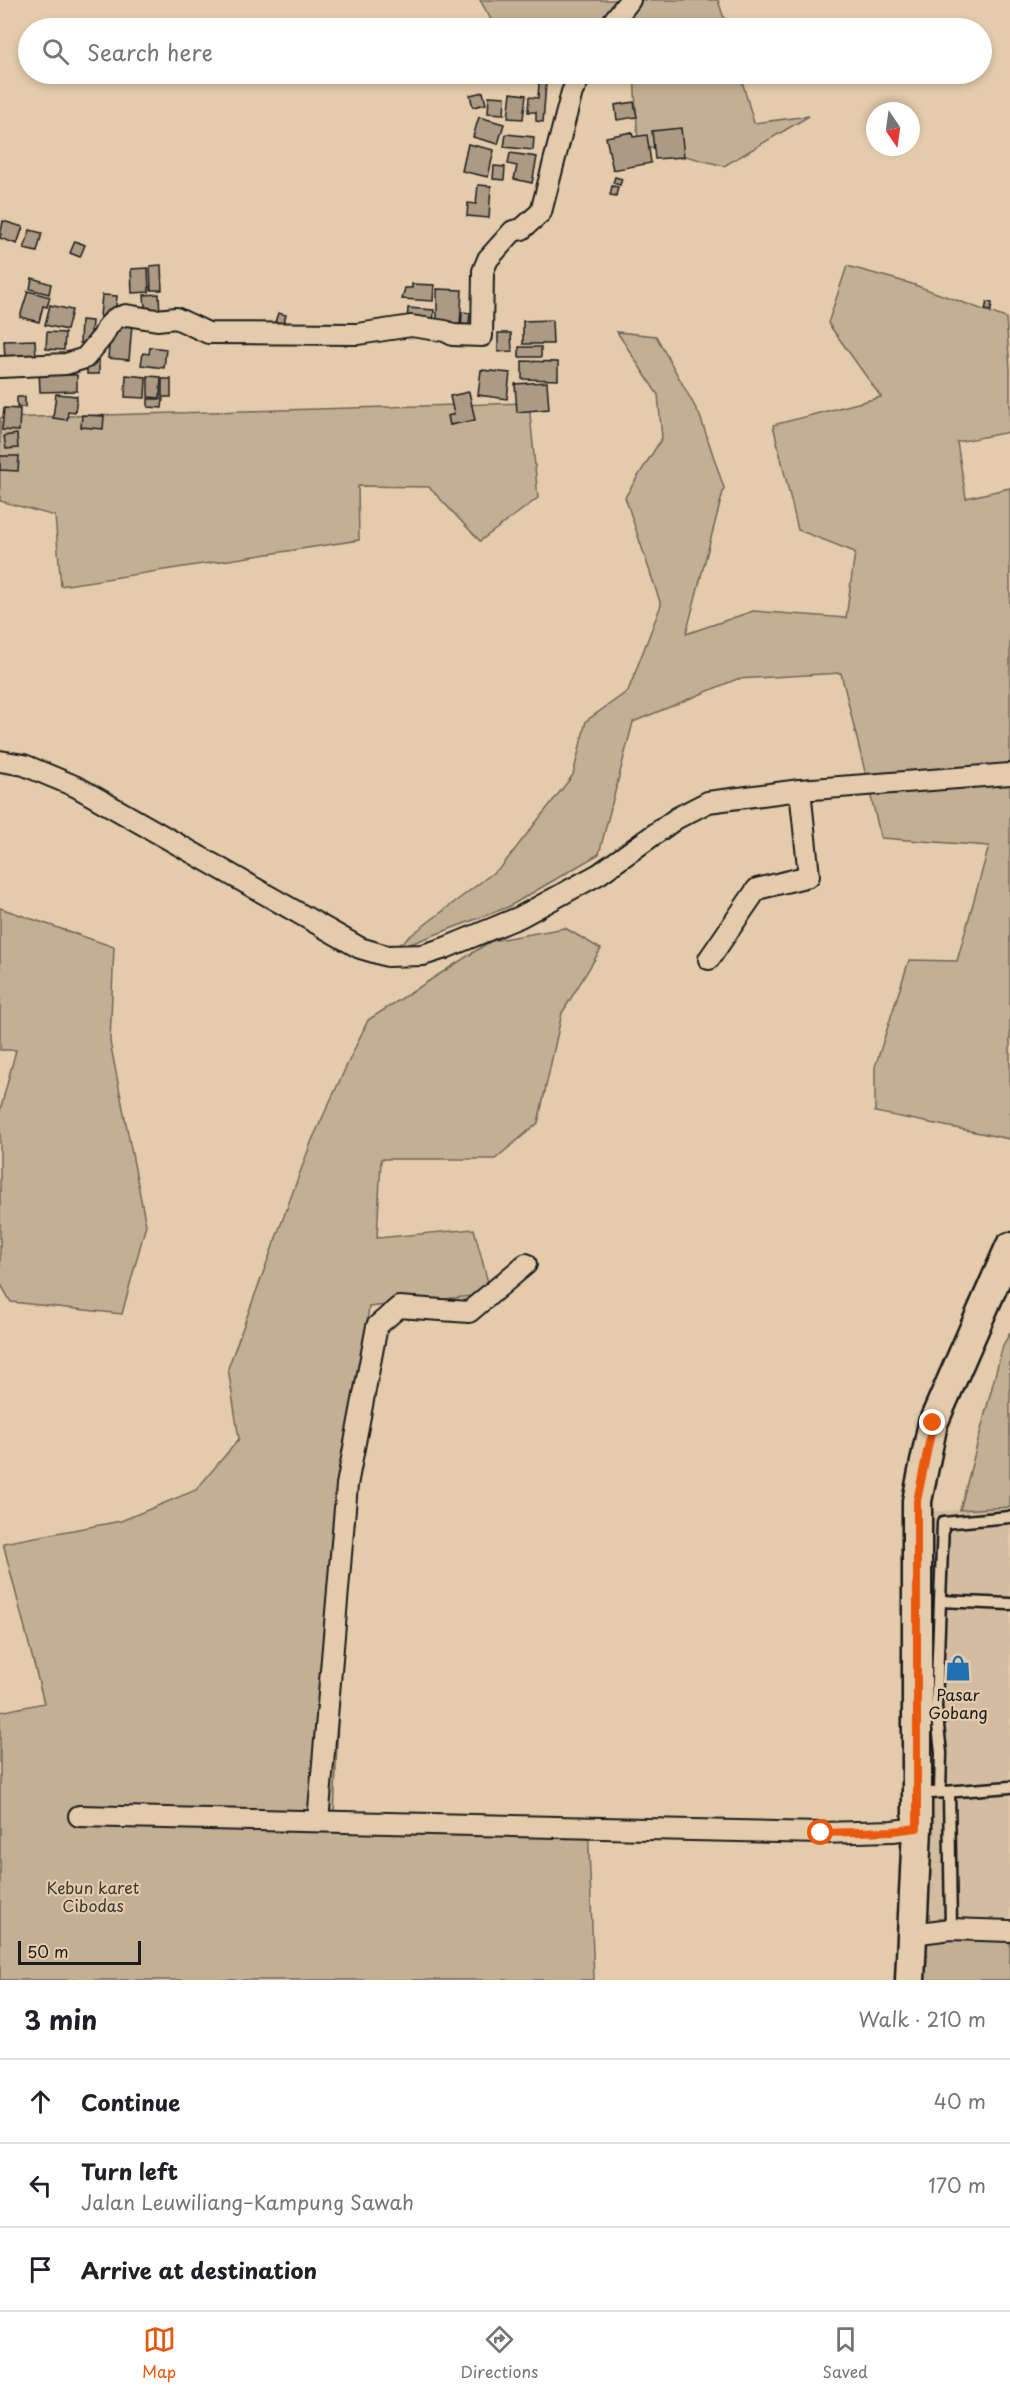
<!DOCTYPE html>
<meta charset="utf-8">
<style>
:root{--surface:#fff;--page:#f2f2f2;--text:#202124;--muted:#757577;--line:#e0e0e0;--accent:#ea580c}
body{margin:0;font-family:"Playpen Sans",sans-serif;background:var(--page);color:var(--text)}
.compass{position:absolute;left:866px;top:102px;width:54px;height:54px;border-radius:50%;background:var(--surface);box-shadow:0 3px 9px #0003;rotate:167deg}
.scale{position:absolute;left:18px;bottom:15px;width:123px;box-sizing:border-box;padding-left:6px;border:3px solid #1c1c1c;border-top:0;font-size:16px;line-height:21px;white-space:nowrap;color:#1c1c1c;-webkit-text-stroke:4px #e4cbac;paint-order:stroke}
.stop{position:absolute;width:18px;height:18px;margin:-14px;border:4px solid #ea580c;border-radius:50%;background:#fff}
.stop.end{background:#ea580c;border-color:#fff;box-shadow:0 2px 6px #0008}
.list{margin:0;padding:0;list-style:none}
h2{display:flex;justify-content:space-between;align-items:center;height:78px;margin:0;padding:0 24px;font-size:26px}
h2 small{font-size:20px;font-weight:400;color:var(--muted)}
.list li{display:grid;grid-template-columns:39px 1fr auto;gap:18px;align-items:center;box-sizing:border-box;height:84px;padding:0 24px;border-top:2px solid var(--line)}
.list b{display:block;font-size:22px;white-space:nowrap}
.list p{margin:0;font-size:20px;white-space:nowrap;color:var(--muted)}
.list em{font-size:20px;font-style:normal;color:var(--muted)}
.icon{flex:none;width:33px;height:33px;fill:none;stroke:currentColor;stroke-width:2;stroke-linecap:round;stroke-linejoin:round}
.map{position:relative;flex:none;width:1010px;height:1980px;overflow:hidden}
.search{position:absolute;background:var(--surface);box-shadow:0 3px 9px #0003;left:18px;right:18px;top:18px;height:66px;display:flex;align-items:center;gap:15px;box-sizing:border-box;padding:0 21px;border-radius:33px;color:var(--muted);font-size:22px}
.sheet{height:330px;background:var(--surface)}
nav{display:flex;justify-content:space-around;align-items:center;box-sizing:border-box;height:84px;border-top:2px solid var(--line);background:var(--surface);font-size:16px;color:var(--muted)}
nav a{display:grid;justify-items:center;gap:3px}
nav .on{color:var(--accent)}
.map>svg:first-child{display:block}
.built{fill:#d3bca0}
.green{fill:#c3af94;stroke:#706658;stroke-width:1.5}
.building{fill:#ac9a84;stroke:#1c1c1c;stroke-width:1.5}
.lines{fill:none;stroke-linecap:round;stroke-linejoin:round}
.lane-casing{stroke:#1c1c1c;stroke-width:15}
.street-casing{stroke:#1c1c1c;stroke-width:24}
.secondary-casing{stroke:#1c1c1c;stroke-width:33}
.lane{stroke:#e4cbac;stroke-width:10}
.street{stroke:#e4cbac;stroke-width:20}
.secondary{stroke:#e4cbac;stroke-width:28}
.route{stroke:#ea580c;stroke-width:8}
.labels{text-anchor:middle;stroke-width:4.5;stroke-linejoin:round;paint-order:stroke}
.poi-label{font-size:16px;fill:#1c1c1c;stroke:#e4cbac}
.park-label{font-size:16px;fill:#3d3934;stroke:#e4cbac}
</style>
<div class="map">
<svg width="1010" height="1980" viewBox="0 0 1010 1980">
<rect width="100%" height="100%" fill="#e4cbac"/>
<filter id="ink" filterUnits="userSpaceOnUse"><feTurbulence type="fractalNoise" baseFrequency=".0167" numOctaves="2"/><feDisplacementMap in="SourceGraphic" scale="12" xChannelSelector="R" yChannelSelector="G"/><feConvolveMatrix kernelMatrix="1 2 1 2 8 2 1 2 1" color-interpolation-filters="sRGB"/></filter>
<g filter="url(#ink)">
<polygon class="built" points="1010,1507 1010,1924 906,1927 908,1513"/>
<g class="green">
<polygon points="480,0 718,0 727,28 496,28"/>
<polygon points="634,74 740,74 754,123 809,116 724,166 638,144"/>
<polygon points="847,266 909,283 1006,318 1010,369 1010,432 957,442 966,498 1010,488 1010,1139 875,1112 875,1067 909,960 957,961 989,846 881,838 841,673 737,679 633,722 599,854 508,907 389,952 502,866 573,775 586,721 628,691 661,605 625,497 662,438 658,395 617,332 656,336 700,416 724,488 686,634 753,611 846,618 855,552 798,530 773,425 881,397 828,323"/>
<polygon points="529,403 538,498 480,541 429,487 358,486 359,540 61,586 55,516 0,501 0,418"/>
<polygon points="0,908 114,947 110,1042 146,1225 122,1314 11,1302 0,1283 0,1111 16,1050 0,1050"/>
<polygon points="565,928 601,949 562,1013 538,1123 495,1159 381,1159 377,1238 474,1229 491,1294 369,1307 348,1469 334,1818 588,1822 594,1980 0,1980 0,1712 44,1703 3,1543 121,1521 196,1490 239,1439 228,1368 312,1140 368,1020 491,941"/>
<polygon points="1010,1333 1010,1507 960,1510 1003,1345"/>
<polygon points="1010,1924 1010,1980 905,1980 906,1927"/>
</g>
<g class="building">
<polygon points="539,83 546,83 543,122 536,121 536,112 528,112 529,97 538,98"/>
<polygon points="483,92 486,104 473,107 470,95"/>
<polygon points="511,93 526,95 523,119 508,118"/>
<polygon points="489,96 505,97 504,114 488,113"/>
<polygon points="634,102 637,117 617,120 615,105"/>
<polygon points="479,117 504,124 498,144 473,137"/>
<polygon points="681,128 684,157 655,159 652,131"/>
<polygon points="632,132 633,137 647,135 651,163 613,170 606,137"/>
<polygon points="506,134 534,137 533,150 504,147"/>
<polygon points="468,144 494,150 488,177 462,171"/>
<polygon points="510,153 537,157 532,183 514,179 517,166 508,164"/>
<polygon points="494,166 505,167 504,180 493,179"/>
<polygon points="615,177 622,179 620,185 613,183"/>
<polygon points="478,185 491,186 489,218 467,216 468,203 476,204"/>
<polygon points="612,186 618,187 616,196 610,195"/>
<polygon points="3,221 23,227 17,244 0,238"/>
<polygon points="30,230 42,233 37,252 24,249"/>
<polygon points="75,241 85,245 80,257 70,253"/>
<polygon points="161,265 162,290 151,290 150,266"/>
<polygon points="148,268 149,292 132,293 131,269"/>
<polygon points="32,278 51,284 49,294 30,289"/>
<polygon points="412,284 434,285 433,301 402,299 405,288 412,288"/>
<polygon points="437,289 462,290 460,327 437,326"/>
<polygon points="28,291 50,297 47,307 43,306 39,322 20,317"/>
<polygon points="159,294 160,316 146,317 144,295"/>
<polygon points="102,295 117,296 115,317 100,316"/>
<polygon points="987,302 992,303 991,311 985,310"/>
<polygon points="50,305 72,310 67,330 45,325"/>
<polygon points="408,308 434,310 433,325 407,323"/>
<polygon points="462,312 470,313 468,333 461,333"/>
<polygon points="278,313 286,315 283,325 275,322"/>
<polygon points="81,320 92,321 90,343 80,343"/>
<polygon points="552,320 553,344 523,344 523,321"/>
<polygon points="111,323 132,324 129,360 108,358"/>
<polygon points="47,332 65,333 64,350 46,349"/>
<polygon points="498,333 511,333 512,351 498,352"/>
<polygon points="35,340 36,357 5,358 4,341"/>
<polygon points="150,347 166,349 164,368 141,365 143,353 149,354"/>
<rect x="519" y="347" width="22" height="10"/>
<rect x="87" y="358" width="12" height="16"/>
<polygon points="522,361 558,362 558,380 522,379"/>
<polygon points="39,369 54,369 54,375 77,375 77,391 40,392"/>
<polygon points="481,370 510,373 507,399 478,395"/>
<polygon points="126,375 146,377 145,398 125,397"/>
<polygon points="148,376 161,377 160,398 148,397"/>
<rect x="162" y="379" width="9" height="18"/>
<polygon points="547,382 549,409 517,412 515,384"/>
<polygon points="469,392 475,420 450,425 448,416 454,414 450,396"/>
<polygon points="56,394 77,396 75,412 68,411 67,420 53,418"/>
<rect x="17" y="397" width="8" height="10"/>
<polygon points="148,399 163,399 162,408 148,407"/>
<polygon points="4,408 20,409 19,431 2,430"/>
<polygon points="82,415 104,416 103,429 81,427"/>
<polygon points="17,434 18,448 6,449 4,436"/>
<polygon points="0,456 19,456 18,471 0,470"/>
</g>
<g class="lines">
<g class="lane-casing">
<g id="lane">
<polyline points="940,1601 1010,1604"/>
<polyline points="940,1792 941,1753 936,1707 943,1523 1010,1517"/>
<polyline points="949,1792 951,1929"/>
<polyline points="918,1794 1010,1787"/>
</g>
</g>
<g class="street-casing">
<g id="street">
<polyline points="608,28 630,0"/>
<polyline points="0,367 66,364 85,358 103,336 108,326 116,318 126,315 157,320 176,318 208,333 358,334 411,326 445,331 453,335 482,336 483,271 488,259 513,231 522,229 541,212 572,92 582,74"/>
<polyline points="0,761 24,765 77,787 360,948 387,956 423,955 445,948 520,917 599,874 677,818 708,802 800,790 1010,774"/>
<polyline points="709,959 757,889 809,876 800,790"/>
<polyline points="79,1816 821,1833 893,1831 917,1828"/>
<polyline points="318,1821 347,1485 377,1326 399,1307 469,1312 526,1264"/>
<polyline points="912,1934 951,1929 1010,1931"/>
</g>
</g>
<g class="secondary-casing">
<polyline id="secondary" points="910,1980 917,1828 917,1501 933,1423 1010,1247"/>
</g>
<use href="#lane" class="lane"/>
<use href="#street" class="street"/>
<use href="#secondary" class="secondary"/>
</g>
</g>
<g class="lines" filter="url(#ink)">
<polyline class="route" points="821,1833 893,1831 917,1828 917,1501 933,1423"/>
</g>
<defs>
<g id="shop-bare" transform="scale(2.07)"><path d="M-5-2.5h2.3a2.7 3.5 0 0 1 5.4 0H5L5.5 6h-11ZM-1.5-2.5h3a1.5 2.3 0 0 0-3 0Z" fill="#1f6fb2" stroke="#e4cbac" stroke-width="2.5" paint-order="stroke"/></g>
</defs>
<g fill-rule="evenodd">
<use href="#shop-bare" x="958" y="1668"/>
</g>
<g class="labels">
<g class="poi-label">
<text x="958" y="1701">Pasar<tspan x="958" dy="18">Gobang</tspan></text>
</g>
<g class="park-label">
<text x="93" y="1894">Kebun karet<tspan x="93" dy="18">Cibodas</tspan></text>
</g>
</g>
</svg>
<svg class="compass" viewBox="-18 -18 36 36"><path d="M0-13l5 13h-10z" fill="#e53935"/><path d="M0 13l5-13h-10z" fill="#757577"/></svg>
<div class="scale">50 m</div>
<div class="stop" style="left:821px;top:1833px"></div>
<div class="stop end" style="left:933px;top:1423px"></div>
<div class="search"><svg class="icon" aria-label="search" viewBox="0 0 24 24"><circle cx="10" cy="10" r="6"/><path d="M15 15l6 6"/></svg>Search here</div>
</div>
<section class="sheet">
<h2>3 min<small>Walk · 210 m</small></h2>
<ul class="list">
<li><svg class="icon" aria-label="ahead" viewBox="0 0 24 24"><path d="M12 20V5M6 11l6-6 6 6"/></svg><div><b>Continue</b></div><em>40 m</em></li>
<li><svg class="icon" aria-label="left" viewBox="0 0 24 24"><path d="M17 20v-9H6M10 6l-5 5 5 5"/></svg><div><b>Turn left</b><p>Jalan Leuwiliang–Kampung Sawah</p></div><em>170 m</em></li>
<li><svg class="icon" aria-label="arrive" viewBox="0 0 24 24"><path d="M6 21V4h12l-3 4 3 4H6"/></svg><div><b>Arrive at destination</b></div></li>
</ul>
</section>
<nav>
<a class="on"><svg class="icon" aria-label="map" viewBox="0 0 24 24"><path d="M3 6l6-2 6 2 6-2v14l-6 2-6-2-6 2zM9 4v14M15 6v14"/></svg>Map</a>
<a><svg class="icon" aria-label="directions" viewBox="0 0 24 24"><path d="M12 3l9 9-9 9-9-9zM9 14v-3h6M13 9l2 2-2 2"/></svg>Directions</a>
<a><svg class="icon" aria-label="saved" viewBox="0 0 24 24"><path d="M7 4h10v16l-5-4-5 4z"/></svg>Saved</a>
</nav>
